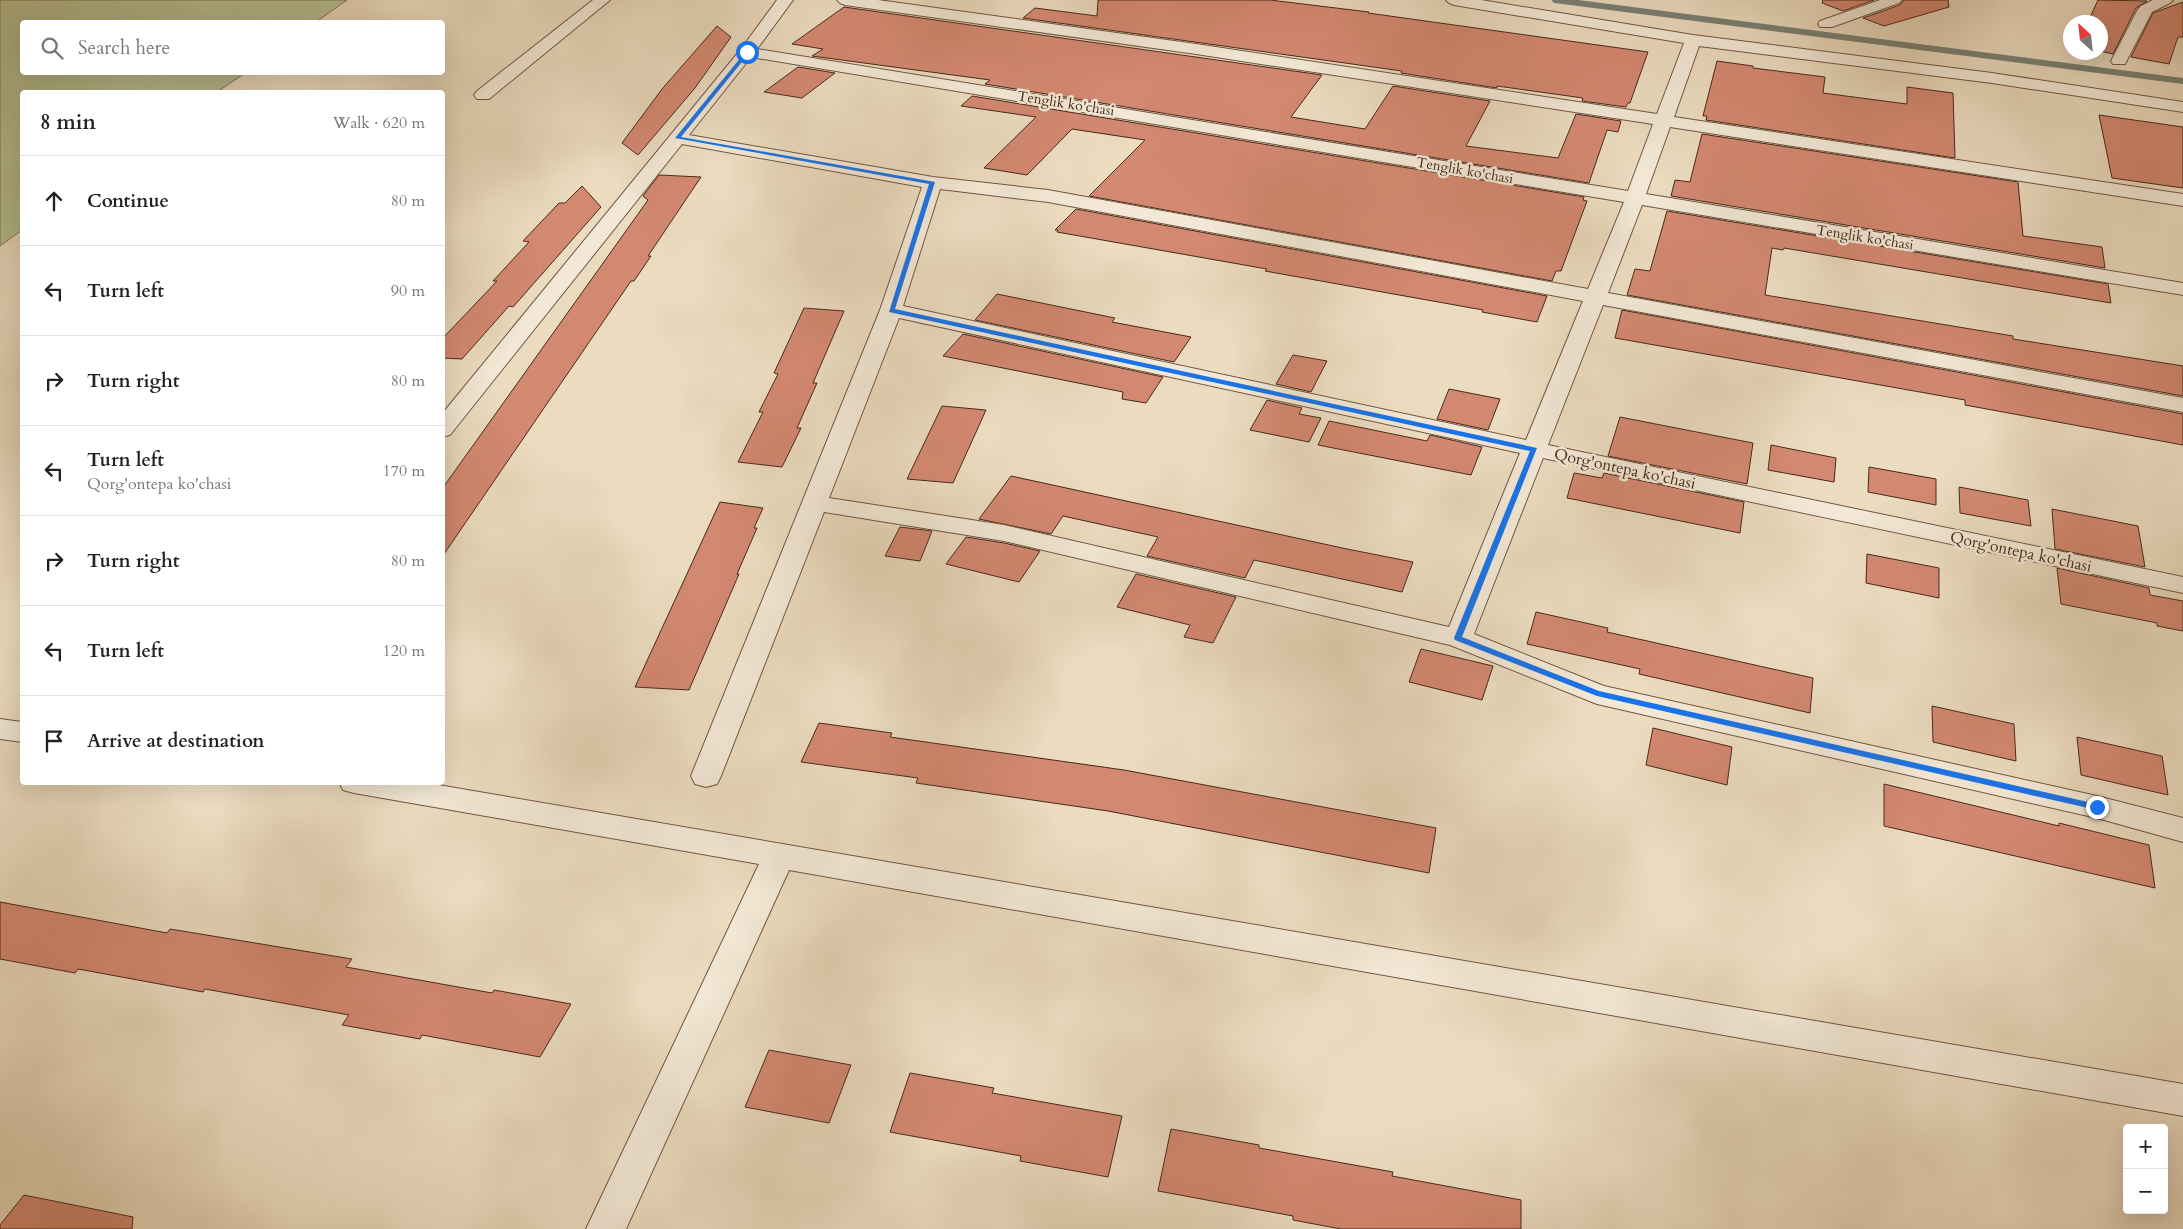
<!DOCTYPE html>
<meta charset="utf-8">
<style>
:root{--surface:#fff;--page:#f6f6f6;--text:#222;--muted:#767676;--line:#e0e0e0}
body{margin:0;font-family:Cardo,serif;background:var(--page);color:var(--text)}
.controls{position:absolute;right:15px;bottom:15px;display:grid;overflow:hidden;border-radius:5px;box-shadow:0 5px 20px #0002}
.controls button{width:45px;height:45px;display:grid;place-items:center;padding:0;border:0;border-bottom:1px solid var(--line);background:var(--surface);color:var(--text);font:25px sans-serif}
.compass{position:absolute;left:2063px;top:15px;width:45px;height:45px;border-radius:50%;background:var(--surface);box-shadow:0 5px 20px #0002;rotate:333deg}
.stop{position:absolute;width:15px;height:15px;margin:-11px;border:4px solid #1a73e8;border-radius:50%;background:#fff}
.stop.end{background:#1a73e8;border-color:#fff;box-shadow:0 1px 5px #0008}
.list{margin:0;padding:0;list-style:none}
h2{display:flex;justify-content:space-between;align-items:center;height:65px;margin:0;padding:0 20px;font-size:21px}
h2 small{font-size:16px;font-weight:400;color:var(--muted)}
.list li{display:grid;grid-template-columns:32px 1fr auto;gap:15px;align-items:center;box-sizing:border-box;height:90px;padding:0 20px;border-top:1px solid var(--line)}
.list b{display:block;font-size:19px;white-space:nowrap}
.list p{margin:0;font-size:16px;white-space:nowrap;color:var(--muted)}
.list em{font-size:16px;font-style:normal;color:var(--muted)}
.icon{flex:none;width:28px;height:28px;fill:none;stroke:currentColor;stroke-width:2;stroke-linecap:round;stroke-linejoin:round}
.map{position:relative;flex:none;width:2183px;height:1229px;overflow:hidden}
.search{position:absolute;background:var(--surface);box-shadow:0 5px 20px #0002;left:20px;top:20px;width:425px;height:55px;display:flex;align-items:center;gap:12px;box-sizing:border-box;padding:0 18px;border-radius:5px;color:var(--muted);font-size:19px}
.panel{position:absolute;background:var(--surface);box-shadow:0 5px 20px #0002;left:20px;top:90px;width:425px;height:695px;border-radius:5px}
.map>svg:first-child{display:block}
.green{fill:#b6c093;stroke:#7f7456}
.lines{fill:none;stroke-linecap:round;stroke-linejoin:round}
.stream{stroke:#788175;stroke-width:6}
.building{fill:#d38871;stroke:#48291a}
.minor-casing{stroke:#715643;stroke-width:2}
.minor{fill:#f2e8d5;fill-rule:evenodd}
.route{fill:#1a73e8}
.labels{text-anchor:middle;stroke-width:5;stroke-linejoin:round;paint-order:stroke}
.far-street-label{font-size:14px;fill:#48291a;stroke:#f2e8d5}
.street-label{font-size:16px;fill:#48291a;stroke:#f2e8d5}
</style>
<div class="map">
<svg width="2183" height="1229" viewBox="0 0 2183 1229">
<rect width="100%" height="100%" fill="#ebdbbf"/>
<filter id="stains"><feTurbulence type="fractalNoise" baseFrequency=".004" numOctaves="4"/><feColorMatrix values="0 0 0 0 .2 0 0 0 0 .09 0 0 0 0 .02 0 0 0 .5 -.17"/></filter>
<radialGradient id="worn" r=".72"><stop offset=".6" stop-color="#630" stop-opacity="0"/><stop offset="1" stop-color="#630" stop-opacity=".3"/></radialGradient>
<polygon class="green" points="0,0 347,0 316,22 22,22 22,72 245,73 217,92 22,92 22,230 0,246"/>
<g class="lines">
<polyline class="stream" points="1555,0 2183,81"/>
</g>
<g class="building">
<polygon points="1098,0 1270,0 1369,12 1368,13 1648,52 1630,103 1628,103 1626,107 1582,101 1583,98 1497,86 1497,88 1401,73 1402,71 1023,18 1035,8 1097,16"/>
<polygon points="1823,0 1874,0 1843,11 1822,3"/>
<polygon points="1904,0 1948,0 1949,7 1884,26 1863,18 1900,5"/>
<polygon points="2098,0 2147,1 2136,8 2113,54 2100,51 2100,22 2088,22"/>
<polygon points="2183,2 2183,37 2178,37 2169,64 2131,57 2153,13"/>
<polygon points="844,7 1322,75 1291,117 1365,129 1393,86 1490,101 1466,146 1558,158 1576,114 1621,121 1618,132 1607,130 1589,183 985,84 990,80 812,56 823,49 792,44"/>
<polygon points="717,26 731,37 695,88 638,155 622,143 662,89"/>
<polygon points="1717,61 1753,66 1753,68 1825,77 1823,93 1907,104 1907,87 1953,93 1955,158 1706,120 1707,116 1703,116"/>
<polygon points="798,67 835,73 802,98 764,92"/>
<polygon points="972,96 1584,197 1583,200 1587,201 1561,271 1556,271 1552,281 1089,196 1145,140 1072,129 1027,175 984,168 1036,117 961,106"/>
<polygon points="2099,115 2183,127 2183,188 2112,178"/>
<polygon points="1702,134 2018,182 2023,236 2102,247 2105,268 1671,196 1675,180 1690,182"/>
<polygon points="659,175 701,177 648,256 651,256 634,281 631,281 442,557 442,489 648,200 643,196"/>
<polygon points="582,186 601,207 513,307 509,306 462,359 442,358 442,339 497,281 493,281 529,242 523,241 559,203 565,203"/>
<polygon points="1076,209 1547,296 1537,322 1482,312 1483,310 1265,271 1267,269 1057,232 1058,230 1055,230"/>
<polygon points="1667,211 2108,284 2111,303 1784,248 1783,250 1772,248 1765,295 2013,336 2013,339 2183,366 2183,396 1627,295 1635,269 1650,271"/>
<polygon points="997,294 1115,318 1112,322 1191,337 1174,362 975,320"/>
<polygon points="804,308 844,311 813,383 817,383 797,428 801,428 782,467 738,462 763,412 759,412 778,374 774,373"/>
<polygon points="1622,310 2183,414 2183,445 1965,405 1965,400 1615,338"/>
<polygon points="963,334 1163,377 1146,403 1122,399 1123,392 943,356"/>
<polygon points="1293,355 1327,361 1311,392 1276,384"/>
<polygon points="1449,389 1500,399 1488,430 1437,419"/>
<polygon points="1267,400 1302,408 1299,414 1321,418 1309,442 1250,430"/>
<polygon points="942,406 986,410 953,483 907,479"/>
<polygon points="1620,417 1753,443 1747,484 1608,456"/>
<polygon points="1329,421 1427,441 1430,435 1482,447 1471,475 1318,445"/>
<polygon points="1771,445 1836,458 1834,482 1768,470"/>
<polygon points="1869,467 1936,479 1936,505 1868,492"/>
<polygon points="1574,473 1602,478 1604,473 1744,502 1740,533 1567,498"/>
<polygon points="1011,476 1347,549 1413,562 1402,592 1254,560 1245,578 1147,556 1158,537 1063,516 1051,534 979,519"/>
<polygon points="1959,487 2028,500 2031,526 1960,513"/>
<polygon points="720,502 763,508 754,528 757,528 737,574 739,574 689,690 635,687"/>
<polygon points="2052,509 2138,526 2145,567 2055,549"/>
<polygon points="900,527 932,531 920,561 885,556"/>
<polygon points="966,537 1004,543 1040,551 1019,582 946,564"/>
<polygon points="1867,554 1939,568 1939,598 1866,583"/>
<polygon points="2057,568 2149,588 2150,595 2183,601 2183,631 2157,626 2157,623 2061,604"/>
<polygon points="1136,574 1236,597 1213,643 1184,637 1190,625 1117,607"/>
<polygon points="1536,612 1608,628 1607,632 1813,678 1810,713 1639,674 1640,669 1527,644"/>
<polygon points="1421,649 1493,666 1482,700 1409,682"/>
<polygon points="1932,706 2014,724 2016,761 1933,742"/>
<polygon points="819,723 892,733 890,737 1124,770 1436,828 1429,873 1108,811 916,783 918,778 801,762"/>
<polygon points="1653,728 1732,747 1727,785 1646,765"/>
<polygon points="2077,737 2162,756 2168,795 2081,775"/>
<polygon points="1884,784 2059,826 2059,823 2149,845 2155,888 1884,826"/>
<polygon points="0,902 167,933 170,929 352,959 346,967 492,993 494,990 571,1004 540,1057 422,1035 420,1039 342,1025 349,1015 205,989 203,992 78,969 75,973 0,959"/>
<polygon points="769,1050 851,1065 829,1123 745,1107"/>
<polygon points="910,1073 994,1088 992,1093 1122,1116 1108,1177 1020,1161 1021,1156 890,1132"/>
<polygon points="1171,1129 1259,1145 1259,1148 1393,1172 1392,1176 1521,1200 1521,1229 1341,1229 1293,1220 1293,1216 1158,1191"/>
<polygon points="24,1195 133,1217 132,1229 0,1229 0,1225"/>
</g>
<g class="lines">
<g class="minor-casing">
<g id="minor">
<polygon points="593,0 610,0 489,99 477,99 474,95 477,91"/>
<path d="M777 0H793L757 49 1628 191 1653 124 1196 54 845 5 840 3 837 0H878L1196 44 1657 114 1684 43 1454 5 1449 3 1446 0H1481L1693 35 1992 73 2183 102V112L1992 83 1699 46 1674 117 2183 194V206L1670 127 1646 194 2183 283V295L1642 205 1608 293 2183 398V412L1603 305 1548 445 2183 577V593L1543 458 1474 634 1604 686 2097 796 2183 818V842L2097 818 1597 704 1450 645 1004 541 824 512 721 776 717 784 706 787 695 784 691 776 880 310 922 187 682 144 450 435 442 437V414L741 49ZM751 57 1624 202 1588 289 1048 190 933 177 689 135ZM940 189 1048 202 1583 301 1526 440 903 306ZM899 318 1520 453 1449 627 1004 525 829 498Z"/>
<polygon points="1880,0 1902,0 1899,3 1832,27 1820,27 1818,24 1820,21"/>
<polygon points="2153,0 2173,0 2170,3 2152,12 2125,64 2113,64 2111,61 2138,9 2141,6"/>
<polygon points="0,719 22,722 22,742 0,739"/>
<polygon points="339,782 421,782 2183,1084 2183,1116 789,870 626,1229 586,1229 759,864 354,793 343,790"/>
</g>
</g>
<use href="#minor" class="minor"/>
</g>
<polygon class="route" points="746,51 750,52 681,137 935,182 895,309 1537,448 1462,637 1599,691 2097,804 2102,807 2097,810 1597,696 1455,640 1454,638 1530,451 889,312 929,184 675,138"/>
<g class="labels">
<g class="far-street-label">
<text transform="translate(1066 103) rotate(9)" y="5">Tenglik ko'chasi</text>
<text transform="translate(1465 170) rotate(10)" y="5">Tenglik ko'chasi</text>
<text transform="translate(1865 237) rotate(9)" y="5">Tenglik ko'chasi</text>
</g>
<g class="street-label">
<text transform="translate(1625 468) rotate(12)" y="6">Qorg'ontepa ko'chasi</text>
<text transform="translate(2021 551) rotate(12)" y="6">Qorg'ontepa ko'chasi</text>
</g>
</g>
<rect width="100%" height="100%" filter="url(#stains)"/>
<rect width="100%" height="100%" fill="url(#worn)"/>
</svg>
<div class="controls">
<button>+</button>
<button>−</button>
</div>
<svg class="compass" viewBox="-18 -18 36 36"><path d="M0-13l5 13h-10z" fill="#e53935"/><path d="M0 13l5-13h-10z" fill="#767676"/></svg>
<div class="stop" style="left:747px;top:52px"></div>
<div class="stop end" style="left:2097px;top:807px"></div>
<div class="search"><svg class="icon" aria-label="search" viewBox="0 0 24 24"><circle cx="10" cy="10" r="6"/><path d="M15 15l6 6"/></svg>Search here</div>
<section class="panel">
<h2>8 min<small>Walk · 620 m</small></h2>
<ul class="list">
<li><svg class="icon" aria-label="ahead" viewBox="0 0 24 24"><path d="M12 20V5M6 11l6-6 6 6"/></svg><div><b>Continue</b></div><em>80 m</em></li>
<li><svg class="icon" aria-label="left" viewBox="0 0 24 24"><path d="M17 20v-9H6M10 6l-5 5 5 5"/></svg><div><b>Turn left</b></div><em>90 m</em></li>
<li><svg class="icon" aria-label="right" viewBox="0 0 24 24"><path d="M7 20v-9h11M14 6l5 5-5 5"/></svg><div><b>Turn right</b></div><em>80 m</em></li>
<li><svg class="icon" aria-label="left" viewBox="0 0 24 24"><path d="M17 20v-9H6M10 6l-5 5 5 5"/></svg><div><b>Turn left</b><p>Qorg'ontepa ko'chasi</p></div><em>170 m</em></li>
<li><svg class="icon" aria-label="right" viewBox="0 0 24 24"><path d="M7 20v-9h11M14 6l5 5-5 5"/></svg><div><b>Turn right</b></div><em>80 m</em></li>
<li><svg class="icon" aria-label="left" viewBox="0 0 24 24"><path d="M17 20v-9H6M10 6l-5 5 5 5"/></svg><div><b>Turn left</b></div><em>120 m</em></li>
<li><svg class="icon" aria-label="arrive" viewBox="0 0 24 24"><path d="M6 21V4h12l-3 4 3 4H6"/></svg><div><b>Arrive at destination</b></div></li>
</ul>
</section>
</div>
